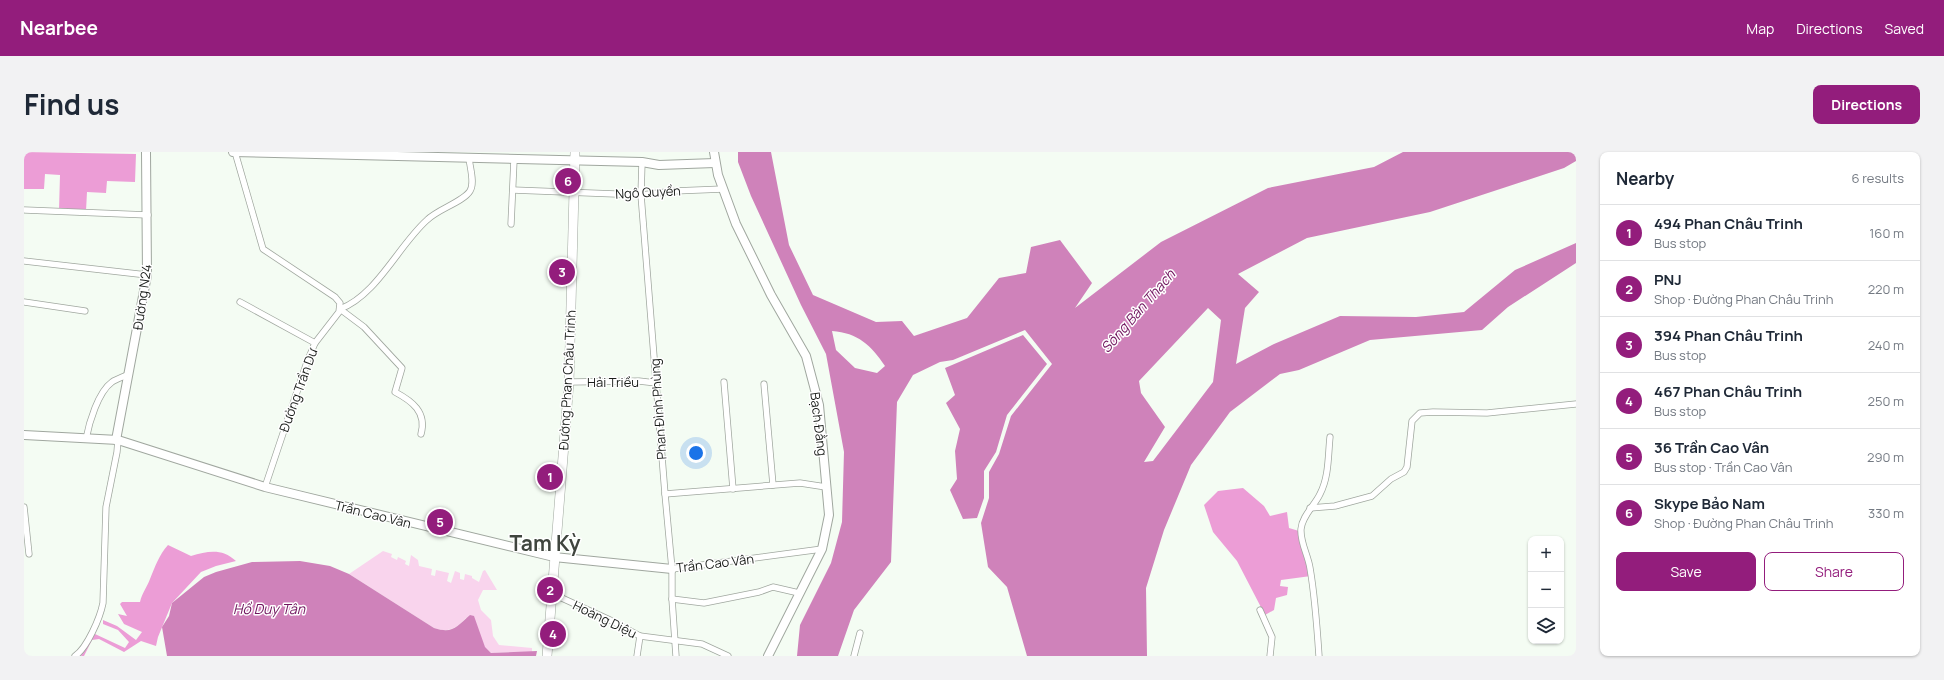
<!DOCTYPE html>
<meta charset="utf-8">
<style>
:root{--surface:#fff;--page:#f2f2f3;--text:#1f2937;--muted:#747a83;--line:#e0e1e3;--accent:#931d7c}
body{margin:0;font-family:Manrope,sans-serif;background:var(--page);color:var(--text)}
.controls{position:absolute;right:12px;bottom:12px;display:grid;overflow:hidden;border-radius:8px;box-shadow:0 1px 3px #0004}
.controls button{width:36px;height:36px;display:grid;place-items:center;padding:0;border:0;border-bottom:1px solid var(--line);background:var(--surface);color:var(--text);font:20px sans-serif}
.you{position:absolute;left:672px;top:301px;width:14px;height:14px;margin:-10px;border:3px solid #fff;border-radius:50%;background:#1a73e8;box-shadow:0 0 0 6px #1a73e833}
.badge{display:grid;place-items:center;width:26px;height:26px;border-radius:50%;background:var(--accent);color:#fff;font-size:13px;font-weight:700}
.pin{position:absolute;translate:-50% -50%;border:2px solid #fff;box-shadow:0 1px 4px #0006}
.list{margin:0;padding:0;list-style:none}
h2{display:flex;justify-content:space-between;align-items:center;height:52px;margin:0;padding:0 16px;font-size:17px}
h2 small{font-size:13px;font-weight:400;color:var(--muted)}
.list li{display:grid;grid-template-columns:26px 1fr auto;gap:12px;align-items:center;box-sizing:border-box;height:56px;padding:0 16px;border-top:1px solid var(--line)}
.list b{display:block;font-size:15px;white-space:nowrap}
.list p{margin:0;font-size:13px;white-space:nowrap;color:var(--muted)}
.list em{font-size:13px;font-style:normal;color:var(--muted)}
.actions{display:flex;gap:8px;padding:12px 16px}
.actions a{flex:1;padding:9px 0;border:1px solid var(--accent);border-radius:8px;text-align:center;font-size:14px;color:var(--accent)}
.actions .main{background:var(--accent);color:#fff}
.icon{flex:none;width:22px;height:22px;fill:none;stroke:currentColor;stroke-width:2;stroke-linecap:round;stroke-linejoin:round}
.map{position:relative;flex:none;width:1552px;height:504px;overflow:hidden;border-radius:8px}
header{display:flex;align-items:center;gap:24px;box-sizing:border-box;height:56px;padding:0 20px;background:var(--accent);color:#fff}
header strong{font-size:19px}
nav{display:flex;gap:22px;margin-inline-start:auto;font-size:14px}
.intro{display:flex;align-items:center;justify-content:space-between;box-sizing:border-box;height:96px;padding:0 24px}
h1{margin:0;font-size:28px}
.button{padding:10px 18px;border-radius:8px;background:var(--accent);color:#fff;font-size:14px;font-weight:700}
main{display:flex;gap:24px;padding:0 24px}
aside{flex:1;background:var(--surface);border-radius:8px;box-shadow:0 1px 3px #0004}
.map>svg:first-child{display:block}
.green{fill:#f9d4ed}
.forest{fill:#ec9dd6}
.water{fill:#cf82ba;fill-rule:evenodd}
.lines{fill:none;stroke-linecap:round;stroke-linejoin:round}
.street-casing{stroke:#a0a79f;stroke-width:7}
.secondary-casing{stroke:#a0a79f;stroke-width:10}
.primary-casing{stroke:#a0a79f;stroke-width:10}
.street{stroke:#fff;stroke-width:5.5}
.secondary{stroke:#fff;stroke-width:8}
.primary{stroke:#fff;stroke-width:9}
.labels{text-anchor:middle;stroke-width:3;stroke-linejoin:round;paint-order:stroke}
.street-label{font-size:13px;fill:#1a1d1a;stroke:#fff}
.water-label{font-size:14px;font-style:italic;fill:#6f135d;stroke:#fff}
.town-label{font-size:21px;font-weight:bold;fill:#3f453e;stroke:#fff}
</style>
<header>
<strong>Nearbee</strong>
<nav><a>Map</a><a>Directions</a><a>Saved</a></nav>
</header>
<div class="intro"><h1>Find us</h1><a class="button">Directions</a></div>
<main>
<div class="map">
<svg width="1552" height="504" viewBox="0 0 1552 504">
<rect width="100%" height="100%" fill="#f4fcf3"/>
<path class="green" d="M359 399 368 402 367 405 373 408 374 405 382 409 381 412 385 414 387 403 394 408 395 414 408 417 407 423 411 424 412 418 425 421 423 429 427 431 431 419 436 421V427L440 428 441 422 448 424V426L455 430 459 419 461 418 473 438H459L454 448 457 458 467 468 469 484 475 493 508 496V500L467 501 461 496 457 486 442 466C432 477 424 481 410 476L325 422Z"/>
<g class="forest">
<polygon points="0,0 112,2 111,30 83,29 82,41 63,40 62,59 35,58 36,23 21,22 20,37 0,37"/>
<polygon points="1219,336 1240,354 1246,364 1263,360 1265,376 1275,379 1287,424 1257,428 1256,434 1264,435 1263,443 1252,446 1250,458 1241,463 1213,409 1189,380 1180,353 1194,339"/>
<path d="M144 393 167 404C184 399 198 396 212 409L192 414 177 420 148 451 134 485 132 494 117 489 100 500 75 487 68 488 60 504H57L60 496 71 482 101 496 105 490 94 478 79 472V468L93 474 112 488 118 480 100 472 94 462 103 464 96 452 98 450H116C118 441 123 435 126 427 131 415 135 403 144 393Z"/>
</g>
<g class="water">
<path d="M714 0H747L765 93 789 143 852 170 878 169 890 184 943 166 975 126 1002 121 1007 95 1036 88 1068 131 1051 156 1137 90 1244 36 1350 15 1379 0H1552V9L1540 16 1406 60 1283 86 1214 122 1235 140 1221 156 1212 212 1250 192 1316 164 1392 165 1440 160 1491 118 1552 91V111L1484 155 1458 178 1346 188 1275 218 1256 222 1206 260 1167 313 1140 378 1122 436 1123 504H1003L983 435 964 415 957 371 965 346V320L975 302 987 264 1028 212 1001 178 929 208 916 210 889 223 873 250 867 410 830 458 814 504H773L776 473 807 411 818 370 820 300 802 202 777 153 727 44 714 10ZM1184 156 1197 168 1189 230 1129 309 1120 310 1141 275 1117 241 1115 229ZM808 179C834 181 847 193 861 214L853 221 831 216 812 198Z"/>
<polygon points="999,183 1023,212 983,263 972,300 960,319 960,346 953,366 939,367 926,338 933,327 931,299 936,277 922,251 931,243 921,216"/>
<path d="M276 409 306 414 325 422 410 476C429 482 432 475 446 463L450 464 461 495 467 501 513 499 512 504H143L138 475 145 464 148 451 180 425 192 420 228 410Z"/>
</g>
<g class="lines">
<g class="street-casing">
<g id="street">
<polyline points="211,0 239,97 311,145 316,151 315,160 291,191 283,210 241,335"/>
<polyline points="618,10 617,43 641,342 648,417 648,447 652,504"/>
<polyline points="489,38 617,43 650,39 699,37"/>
<polyline points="1,58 124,63"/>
<polyline points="487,72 490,8"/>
<polyline points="0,109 123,123"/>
<polyline points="0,150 61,159"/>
<polyline points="216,150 291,191"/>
<path d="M316 157C353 143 374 94 403 68 414 57 439 50 446 39 451 31 446 16 445 6"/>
<path d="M316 157 340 175 378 216 371 240C388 249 403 260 397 282"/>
<polyline points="545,230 615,229 632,231"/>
<polyline points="700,230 709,337"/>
<polyline points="740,232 749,333"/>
<path d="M62 287C65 271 74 240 88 230 93 227 99 225 105 222"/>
<polyline points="641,342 776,331 802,335"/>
<polyline points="0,355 5,402"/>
<polyline points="1286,356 1311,354 1348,344 1367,327 1380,320 1383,315 1388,269 1396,261 1409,260 1463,261 1552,252"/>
<polyline points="648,417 798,397"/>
<polyline points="529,442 586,468 616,484 678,492 704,504"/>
<polyline points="648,447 680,451 735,440 749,435 775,441"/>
<polyline points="1236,458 1248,485 1246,504"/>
<path d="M51 504C63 496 76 466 79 451L82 355 93 300 94 288"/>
<polyline points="613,504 616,484"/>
<polyline points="830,504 836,481"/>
<path d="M1295 504C1293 474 1291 445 1286 416 1284 403 1276 390 1277 377 1278 364 1291 353 1296 342 1305 325 1304 304 1306 285"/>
</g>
</g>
<g class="secondary-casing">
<g id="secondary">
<polyline points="209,0 618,10 635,13 691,11"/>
<polyline points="690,0 694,23 712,72 747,143 782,204 795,253 805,363 798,397 744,504"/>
<polyline points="0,283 94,288 241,335 530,405 648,417"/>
<polyline points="92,288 123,123 122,0"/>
</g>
</g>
<g class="primary-casing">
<polyline id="primary" points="523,504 545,230 551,0"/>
</g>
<use href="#street" class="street"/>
<use href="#secondary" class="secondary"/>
<use href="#primary" class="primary"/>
</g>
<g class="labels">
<g class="street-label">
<text transform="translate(624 40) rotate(-3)" y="5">Ngô Quyền</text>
<text transform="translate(118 145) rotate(-82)" y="5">Đường N24</text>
<text transform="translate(543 228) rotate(-87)" y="5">Đường Phan Châu Trinh</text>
<text x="589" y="235">Hải Triều</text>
<text transform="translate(274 238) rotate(-70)" y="5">Đường Trần Dư</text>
<text transform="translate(634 257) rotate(-94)" y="5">Phan Đình Phùng</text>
<text transform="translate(795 272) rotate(83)" y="5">Bạch Đằng</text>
<text transform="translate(349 362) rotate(14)" y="5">Trần Cao Vân</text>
<text transform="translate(691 411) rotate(-7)" y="5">Trần Cao Vân</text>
<text transform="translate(581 467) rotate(26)" y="5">Hoàng Diệu</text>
</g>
<g class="water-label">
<text transform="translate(1114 159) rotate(-49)" y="5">Sông Bàn Thạch</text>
<text x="245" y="462">Hồ Duy Tân</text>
</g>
<g class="town-label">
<text x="521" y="399">Tam Kỳ</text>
</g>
</g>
</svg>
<div class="controls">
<button>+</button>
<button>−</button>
<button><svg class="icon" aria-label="layers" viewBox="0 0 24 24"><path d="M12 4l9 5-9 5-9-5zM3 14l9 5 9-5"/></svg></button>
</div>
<div class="you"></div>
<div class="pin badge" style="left:526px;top:325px">1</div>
<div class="pin badge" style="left:526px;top:438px">2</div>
<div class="pin badge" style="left:538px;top:120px">3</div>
<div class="pin badge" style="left:529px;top:482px">4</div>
<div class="pin badge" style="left:416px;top:370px">5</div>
<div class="pin badge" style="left:544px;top:29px">6</div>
</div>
<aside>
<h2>Nearby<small>6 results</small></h2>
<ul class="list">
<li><span class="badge">1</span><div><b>494 Phan Châu Trinh</b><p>Bus stop</p></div><em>160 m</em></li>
<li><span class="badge">2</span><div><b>PNJ</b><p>Shop · Đường Phan Châu Trinh</p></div><em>220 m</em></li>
<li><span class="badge">3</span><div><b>394 Phan Châu Trinh</b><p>Bus stop</p></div><em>240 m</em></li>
<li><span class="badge">4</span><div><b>467 Phan Châu Trinh</b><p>Bus stop</p></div><em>250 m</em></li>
<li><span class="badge">5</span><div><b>36 Trần Cao Vân</b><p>Bus stop · Trần Cao Vân</p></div><em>290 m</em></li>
<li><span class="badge">6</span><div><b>Skype Bảo Nam</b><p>Shop · Đường Phan Châu Trinh</p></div><em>330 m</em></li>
</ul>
<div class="actions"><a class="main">Save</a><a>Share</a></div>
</aside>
</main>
